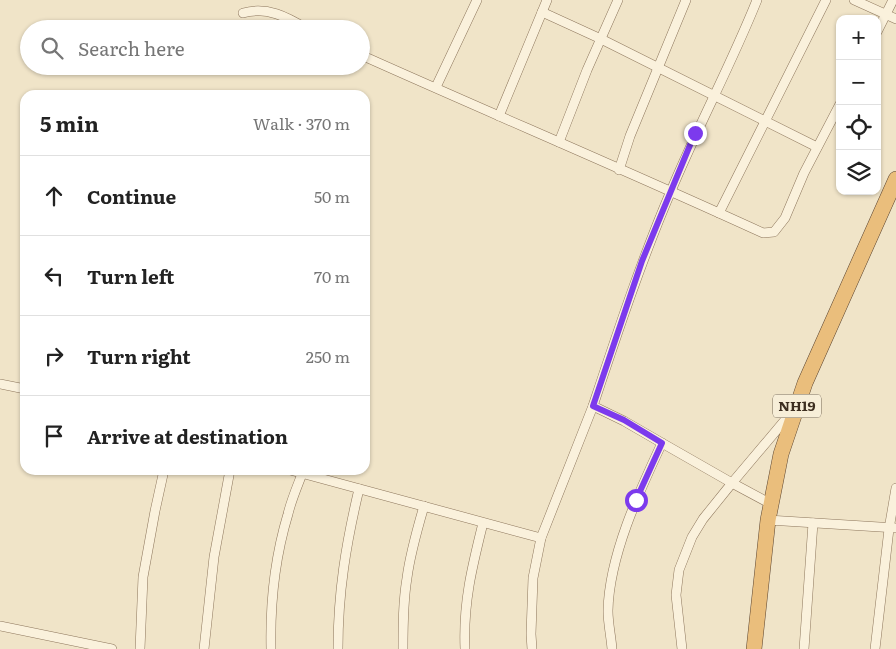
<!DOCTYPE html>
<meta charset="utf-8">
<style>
:root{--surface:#fff;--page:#f2f2f2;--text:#222;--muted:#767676;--line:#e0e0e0}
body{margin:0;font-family:Literata,serif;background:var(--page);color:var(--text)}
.controls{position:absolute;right:15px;top:15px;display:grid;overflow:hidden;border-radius:10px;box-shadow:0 1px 4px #0004}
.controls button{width:45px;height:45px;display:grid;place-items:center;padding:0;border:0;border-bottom:1px solid var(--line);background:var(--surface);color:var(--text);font:25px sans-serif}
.stop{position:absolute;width:15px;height:15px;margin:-11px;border:4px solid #7c3aed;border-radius:50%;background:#fff}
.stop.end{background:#7c3aed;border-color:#fff;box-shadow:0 1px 5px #0008}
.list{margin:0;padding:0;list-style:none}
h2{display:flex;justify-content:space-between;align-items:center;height:65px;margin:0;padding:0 20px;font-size:21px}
h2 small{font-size:16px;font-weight:400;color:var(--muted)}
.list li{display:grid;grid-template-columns:32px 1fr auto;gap:15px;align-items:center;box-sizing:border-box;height:80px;padding:0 20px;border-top:1px solid var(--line)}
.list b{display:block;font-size:19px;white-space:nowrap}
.list em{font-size:16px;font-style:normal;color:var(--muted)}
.icon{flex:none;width:28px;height:28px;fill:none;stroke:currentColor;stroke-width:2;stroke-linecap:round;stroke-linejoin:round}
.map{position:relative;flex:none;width:896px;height:649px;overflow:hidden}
.search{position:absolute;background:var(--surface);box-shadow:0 1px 4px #0004;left:20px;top:20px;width:350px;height:55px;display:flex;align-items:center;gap:12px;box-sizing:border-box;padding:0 18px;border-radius:28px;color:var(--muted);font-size:19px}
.panel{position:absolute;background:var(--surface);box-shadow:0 1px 4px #0004;left:20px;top:90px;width:350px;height:385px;border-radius:15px}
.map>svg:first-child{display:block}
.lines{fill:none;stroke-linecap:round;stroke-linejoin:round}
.minor-casing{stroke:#8d765c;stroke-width:10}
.trunk-casing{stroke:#5b4430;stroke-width:16}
.minor{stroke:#faf1dc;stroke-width:9}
.trunk{stroke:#eabe7c;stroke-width:15}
.route{stroke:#7c3aed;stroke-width:6}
.labels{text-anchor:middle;stroke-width:4.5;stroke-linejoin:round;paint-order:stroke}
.shield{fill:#f7eed8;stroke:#756857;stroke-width:1}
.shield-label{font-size:14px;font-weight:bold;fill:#3d2e20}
</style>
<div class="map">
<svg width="896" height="649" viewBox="0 0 896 649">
<rect width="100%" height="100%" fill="#f0e4c8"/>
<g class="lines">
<g class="minor-casing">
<g id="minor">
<polyline points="854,0 896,19"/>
<polyline points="542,12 601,39 817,147"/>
<path d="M243 13C267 6 287 17 307 29"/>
<polyline points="877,32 893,0"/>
<path d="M361 55C495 115 630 172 763 233L774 232 785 218 804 173 840 104"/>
<polyline points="436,87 477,0"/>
<polyline points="499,116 547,0"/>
<polyline points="559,142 587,70 618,0"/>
<polyline points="619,170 630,136 686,0"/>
<polyline points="719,213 826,0"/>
<polyline points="0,384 25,389"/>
<path d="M593 406C617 334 641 261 671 191 698 126 731 65 757 0"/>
<polyline points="290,470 541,538"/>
<polyline points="768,520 896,528"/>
<polyline points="0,626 112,649"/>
<polyline points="140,649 143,577 155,511 164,470"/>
<polyline points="204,649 214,557 230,470"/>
<path d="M271 649C270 604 275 557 288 514 291 501 297 487 302 474"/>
<path d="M338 649C338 592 346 544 359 489"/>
<path d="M403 649C403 625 403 602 407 578 410 554 417 530 424 506"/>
<path d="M465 649C463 603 472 567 483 523"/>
<polyline points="532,649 531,634 533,578 541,538 593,406 624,421 662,443"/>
<path d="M612 649C611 636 608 623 608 611 609 556 639 492 662 443L732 483 791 413"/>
<polyline points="682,649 676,595 679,570 692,537 703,519 732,483 771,504"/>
<polyline points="804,649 813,523"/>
<polyline points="875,649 889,529 896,488"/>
</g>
</g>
<g class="trunk-casing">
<polyline id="trunk" points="754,649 768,520 781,454 805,383 896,179"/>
</g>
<use href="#minor" class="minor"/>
<use href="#trunk" class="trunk"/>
</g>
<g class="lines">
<polyline class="route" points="636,500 662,443 624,420 593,406 642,261 695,133"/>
</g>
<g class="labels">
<rect class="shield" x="773" y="394.5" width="48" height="23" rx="4"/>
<g class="shield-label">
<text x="797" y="411">NH19</text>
</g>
</g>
</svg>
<div class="controls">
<button>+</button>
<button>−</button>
<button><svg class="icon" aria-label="locate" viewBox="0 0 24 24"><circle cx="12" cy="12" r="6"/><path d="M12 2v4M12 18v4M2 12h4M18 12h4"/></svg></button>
<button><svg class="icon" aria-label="layers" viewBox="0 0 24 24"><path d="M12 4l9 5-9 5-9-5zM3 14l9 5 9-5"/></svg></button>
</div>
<div class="stop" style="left:636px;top:500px"></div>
<div class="stop end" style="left:695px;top:133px"></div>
<div class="search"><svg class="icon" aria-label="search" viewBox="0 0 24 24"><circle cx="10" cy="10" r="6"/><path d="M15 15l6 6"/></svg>Search here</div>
<section class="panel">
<h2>5 min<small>Walk · 370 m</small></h2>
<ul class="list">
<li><svg class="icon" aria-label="ahead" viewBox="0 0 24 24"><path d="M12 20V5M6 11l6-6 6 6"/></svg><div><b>Continue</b></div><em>50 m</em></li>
<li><svg class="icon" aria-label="left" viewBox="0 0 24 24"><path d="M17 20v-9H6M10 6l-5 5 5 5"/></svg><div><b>Turn left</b></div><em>70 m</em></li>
<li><svg class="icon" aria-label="right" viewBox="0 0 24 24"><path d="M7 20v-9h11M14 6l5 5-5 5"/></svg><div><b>Turn right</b></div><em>250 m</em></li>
<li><svg class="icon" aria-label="arrive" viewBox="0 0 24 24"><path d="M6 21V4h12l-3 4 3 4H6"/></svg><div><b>Arrive at destination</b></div></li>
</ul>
</section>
</div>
